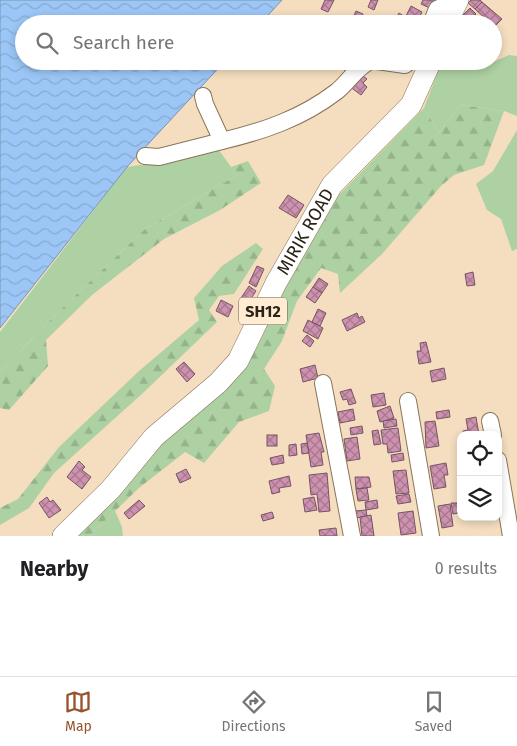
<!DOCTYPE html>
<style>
:root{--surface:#fff;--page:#f2f2f2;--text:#202124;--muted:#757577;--line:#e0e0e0;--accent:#98522a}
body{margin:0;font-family:"Fira Sans",sans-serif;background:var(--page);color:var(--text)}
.controls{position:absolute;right:15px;bottom:15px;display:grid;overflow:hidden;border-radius:10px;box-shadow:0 2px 8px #0003}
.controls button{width:45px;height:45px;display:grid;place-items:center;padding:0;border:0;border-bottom:1px solid var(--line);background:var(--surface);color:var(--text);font:25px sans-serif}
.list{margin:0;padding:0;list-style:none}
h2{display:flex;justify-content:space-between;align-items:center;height:65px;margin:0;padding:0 20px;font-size:21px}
h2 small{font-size:16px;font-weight:400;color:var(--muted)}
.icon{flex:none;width:28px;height:28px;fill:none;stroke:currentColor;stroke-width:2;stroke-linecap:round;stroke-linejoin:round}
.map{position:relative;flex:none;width:517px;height:536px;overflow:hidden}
.search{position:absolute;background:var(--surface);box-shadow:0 2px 8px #0003;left:15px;right:15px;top:15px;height:55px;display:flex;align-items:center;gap:12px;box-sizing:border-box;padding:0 18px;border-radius:28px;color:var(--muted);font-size:19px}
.sheet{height:140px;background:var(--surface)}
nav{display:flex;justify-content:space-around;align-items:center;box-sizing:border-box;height:70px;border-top:1px solid var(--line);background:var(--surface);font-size:14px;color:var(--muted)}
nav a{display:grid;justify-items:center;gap:2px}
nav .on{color:var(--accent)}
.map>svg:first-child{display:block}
.grass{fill:#add1a2}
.forest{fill:url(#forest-firs)}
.water{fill:url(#water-waves);stroke:#7995b3}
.building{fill:url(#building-cross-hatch);stroke:#755565}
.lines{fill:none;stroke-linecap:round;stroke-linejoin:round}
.minor-casing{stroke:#897559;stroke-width:18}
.major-casing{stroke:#897559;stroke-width:22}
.minor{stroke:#fff;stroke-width:16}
.major{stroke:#fff;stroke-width:21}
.labels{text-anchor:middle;stroke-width:4;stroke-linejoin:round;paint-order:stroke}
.shield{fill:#ffecd3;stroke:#6b5f4f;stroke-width:1}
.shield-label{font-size:16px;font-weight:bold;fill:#2b2317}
.street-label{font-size:18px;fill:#2b2317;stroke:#ffecd3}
</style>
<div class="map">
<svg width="517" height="536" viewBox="0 0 517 536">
<defs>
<pattern id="forest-firs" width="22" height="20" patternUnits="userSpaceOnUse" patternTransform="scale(1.25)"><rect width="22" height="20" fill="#add1a2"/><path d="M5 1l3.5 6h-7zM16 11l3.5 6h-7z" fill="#95b38b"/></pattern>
<pattern id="water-waves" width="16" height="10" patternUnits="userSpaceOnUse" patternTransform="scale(1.25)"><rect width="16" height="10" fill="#9bc6f6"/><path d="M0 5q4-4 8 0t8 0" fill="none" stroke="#86aad2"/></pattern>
<pattern id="building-cross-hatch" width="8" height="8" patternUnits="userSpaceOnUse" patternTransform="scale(1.25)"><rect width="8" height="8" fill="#ce92b0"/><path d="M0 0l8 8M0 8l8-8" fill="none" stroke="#a7778e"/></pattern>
</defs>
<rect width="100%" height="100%" fill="#f5debf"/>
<g class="grass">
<polygon points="509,55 517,56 517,116 504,111 460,105 439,133 424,108 442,61 449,61 453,65 457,61 471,61 478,69"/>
<polygon points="517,130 517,249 512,251 501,219 487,210 476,184 493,171"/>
<polygon points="218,149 237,175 145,229 56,314 0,372 0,332 127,167 166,161"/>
<polygon points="115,511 122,527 123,536 89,536"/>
</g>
<g class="forest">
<polygon points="460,105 504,111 484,165 454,175 441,186 382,254 340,293 338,274 321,268 297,301 282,341 264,369 275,386 269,411 239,422 204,463 185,452 139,488 89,536 75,536 157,440 237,374 337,197 424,108 439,133"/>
<polygon points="248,161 261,183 220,210 164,239 92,295 46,340 48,366 9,410 0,408 0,372 56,314 145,229 237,175 231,167"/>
<polygon points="256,243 263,249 234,294 219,296 209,310 217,322 143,393 54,473 29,508 0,525 0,508 18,499 59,447 139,371 199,320 194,298 222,266"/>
</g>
<polygon class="water" points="0,0 282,0 260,24 24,24 24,61 225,61 127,167 0,328"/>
<g class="building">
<polygon points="325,0 334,0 328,12 321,9"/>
<polygon points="371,0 378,0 374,10 368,7"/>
<polygon points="423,0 437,0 432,9 421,4"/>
<polygon points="471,0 480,0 482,2 475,9 468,3"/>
<polygon points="482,2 502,19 493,28 493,24 483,24 487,20 475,9"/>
<polygon points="411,6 422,12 416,24 402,24"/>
<polygon points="470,8 476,14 469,22 462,16"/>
<polygon points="356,11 363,14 359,23 352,20"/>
<polygon points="399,13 405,17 402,24 394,22"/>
<polygon points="345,61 355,63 347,72 341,67"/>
<polygon points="359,73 367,79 363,83 367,87 361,95 349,86"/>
<polygon points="288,195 304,205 296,218 279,208"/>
<polygon points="257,266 264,269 256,287 249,283"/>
<polygon points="473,272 475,285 467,286 465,274"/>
<polygon points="319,278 328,284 322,293 313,287"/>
<polygon points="249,286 256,291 246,306 239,301"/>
<polygon points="313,287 322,293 315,303 306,297"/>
<polygon points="221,300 233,306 228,317 216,311"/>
<polygon points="318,309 326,313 320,326 312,322"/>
<polygon points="357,313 359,318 362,316 365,322 347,331 342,320"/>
<polygon points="308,320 323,328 318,339 303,331"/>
<polygon points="307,335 314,341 310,347 302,341"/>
<polygon points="426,342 431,362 419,364 417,351 421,351 420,343"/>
<polygon points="184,362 195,374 187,382 176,369"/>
<polygon points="315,365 318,378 303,382 300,369"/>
<polygon points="444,368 446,379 432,382 430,371"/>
<polygon points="351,389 356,403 349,405 347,399 343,400 340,392"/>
<polygon points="384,393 386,405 373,407 371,395"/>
<polygon points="390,406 394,418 380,422 377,411"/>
<polygon points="353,409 355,420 340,423 338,412"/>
<polygon points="449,410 450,417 437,419 436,412"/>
<polygon points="476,417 479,435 464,435 463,431 468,430 466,419"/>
<polygon points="396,419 397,426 384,428 383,421"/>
<polygon points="435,421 439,446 426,448 425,422"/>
<polygon points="362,426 363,433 351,435 350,428"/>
<polygon points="398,428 401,451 388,453 387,444 383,444 381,430"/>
<polygon points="378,430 381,444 374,445 372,431"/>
<polygon points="319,433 324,452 321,452 323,465 311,467 306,435"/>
<rect x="267" y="435" width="10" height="11"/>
<polygon points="357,437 360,459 347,461 344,439"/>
<polygon points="307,443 309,453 302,454 301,444"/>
<polygon points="296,444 297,455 289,456 289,445"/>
<polygon points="403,453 404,460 392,462 391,455"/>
<polygon points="283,455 284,463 272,465 270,458"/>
<polygon points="79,461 85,467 82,470 91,477 82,489 67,477"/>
<polygon points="446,463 448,475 444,475 446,487 434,489 430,466"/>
<polygon points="186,469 191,478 180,483 176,474"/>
<polygon points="406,470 409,493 396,494 393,471"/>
<polygon points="327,473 330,511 319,512 317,494 311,495 309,475"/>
<polygon points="289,476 291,486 279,488 280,492 272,494 269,481"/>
<polygon points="355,477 369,477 371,487 356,489"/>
<polygon points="367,488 369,500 358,501 356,489"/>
<polygon points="409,494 411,502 398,504 396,496"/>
<polygon points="47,497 50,502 53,500 61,510 49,518 39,503"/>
<polygon points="314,497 317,510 305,512 303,499"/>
<polygon points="139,500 145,506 129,519 124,513"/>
<polygon points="377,500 378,508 366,510 365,502"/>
<polygon points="451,503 457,503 459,513 453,514"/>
<polygon points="450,504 453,526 442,528 438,506"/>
<polygon points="366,510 367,516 356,518 355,511"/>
<polygon points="413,511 416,533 401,535 398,513"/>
<polygon points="272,512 274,518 263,521 261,515"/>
<polygon points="371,515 374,536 362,536 360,517"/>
<polygon points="336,528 337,536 320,536 319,530"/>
</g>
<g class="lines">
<g class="minor-casing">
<g id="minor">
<polyline points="431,24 437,9 456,0"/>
<polyline points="377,61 405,65 410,61"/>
<path d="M203 96 205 104 222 141C264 131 302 118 336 92 349 82 356 67 371 61"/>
<polyline points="145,156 159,157 222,141"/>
<polyline points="323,383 352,536"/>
<polyline points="408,401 431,536"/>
<polyline points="490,421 493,435"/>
<polyline points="498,460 511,536"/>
</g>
</g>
<g class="major-casing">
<g id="major">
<polyline points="446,24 458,0"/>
<path id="s1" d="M63 536 111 489 154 437 218 383 238 361 276 283 332 185 411 105 431 61"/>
</g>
</g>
<use href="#minor" class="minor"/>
<use href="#major" class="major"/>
</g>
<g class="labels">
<rect class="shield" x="239" y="297.5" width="48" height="27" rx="4"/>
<g class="shield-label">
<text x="263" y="317">SH12</text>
</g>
<g class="street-label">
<text dy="6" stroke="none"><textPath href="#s1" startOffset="394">MIRIK ROAD</textPath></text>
</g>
</g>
</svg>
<div class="controls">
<button><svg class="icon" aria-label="locate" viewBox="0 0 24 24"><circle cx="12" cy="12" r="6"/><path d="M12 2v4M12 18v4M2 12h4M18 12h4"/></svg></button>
<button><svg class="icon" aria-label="layers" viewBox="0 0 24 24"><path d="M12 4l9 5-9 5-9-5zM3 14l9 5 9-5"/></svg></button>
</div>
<div class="search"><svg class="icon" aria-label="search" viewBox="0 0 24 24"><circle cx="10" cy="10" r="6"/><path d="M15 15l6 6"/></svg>Search here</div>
</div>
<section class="sheet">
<h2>Nearby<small>0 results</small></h2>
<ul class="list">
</ul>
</section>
<nav>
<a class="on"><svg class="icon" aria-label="map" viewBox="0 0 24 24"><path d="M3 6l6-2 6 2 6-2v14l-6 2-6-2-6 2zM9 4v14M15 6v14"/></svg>Map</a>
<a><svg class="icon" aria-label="directions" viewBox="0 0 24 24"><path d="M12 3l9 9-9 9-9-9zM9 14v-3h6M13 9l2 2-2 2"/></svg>Directions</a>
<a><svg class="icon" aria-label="saved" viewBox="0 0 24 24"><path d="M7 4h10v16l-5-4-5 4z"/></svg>Saved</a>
</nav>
